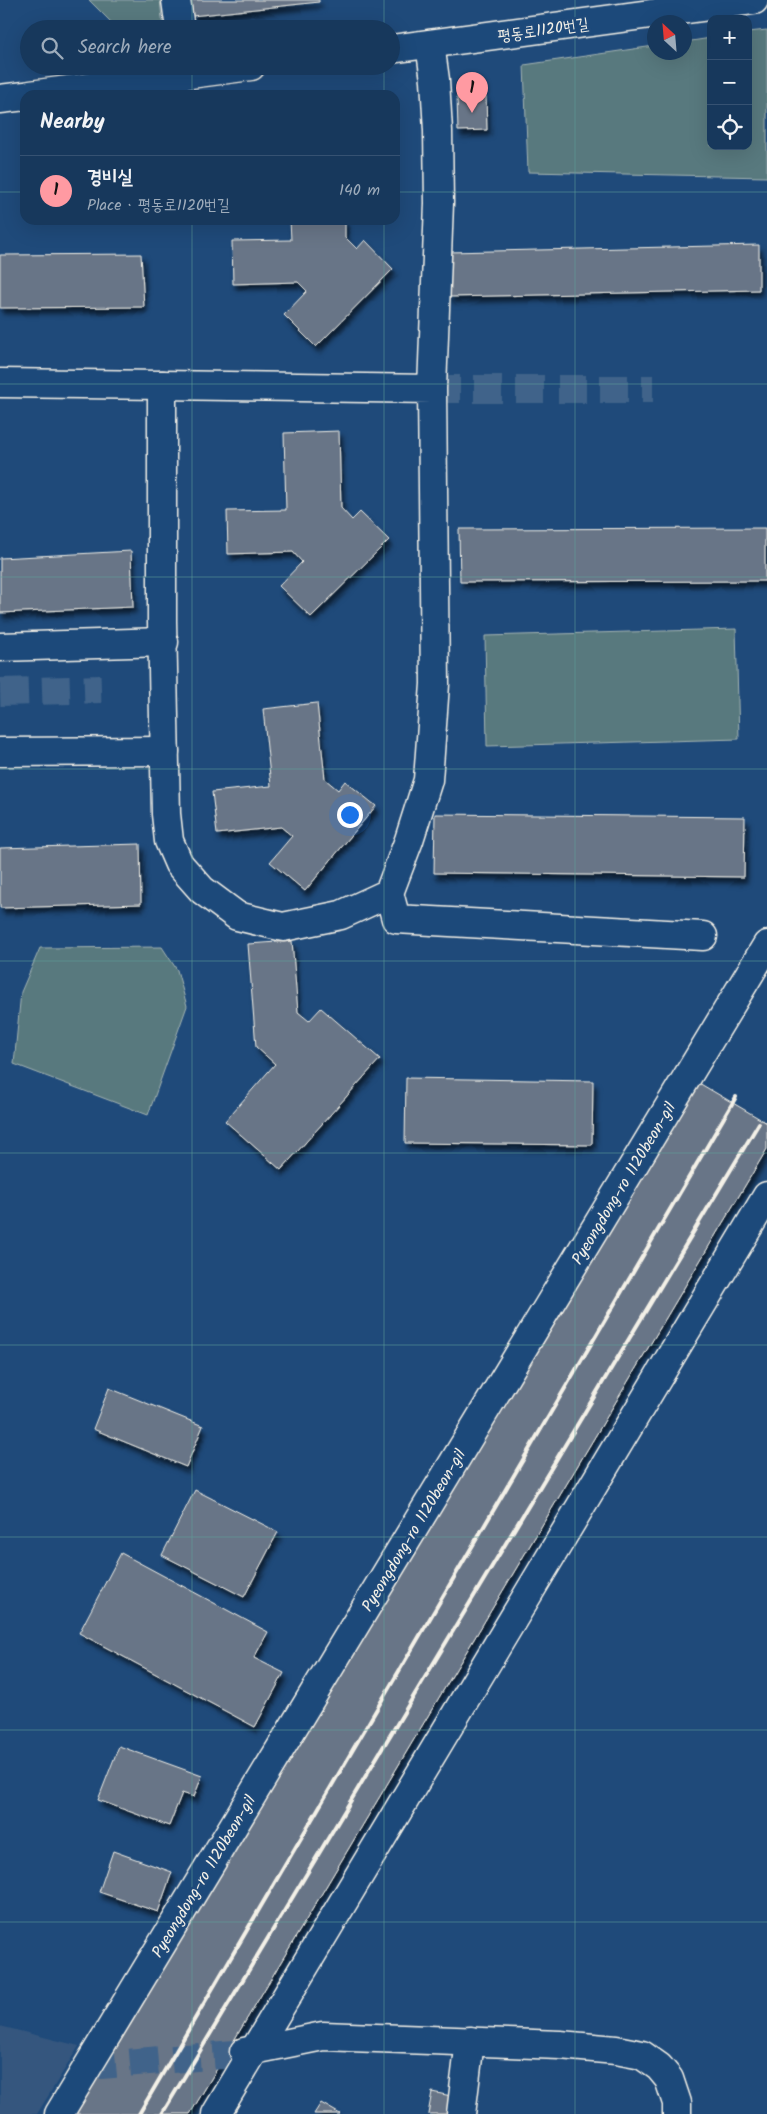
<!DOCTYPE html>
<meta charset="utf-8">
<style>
:root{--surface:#17385c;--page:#244365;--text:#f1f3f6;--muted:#9eacbb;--line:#365272;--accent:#ff9aa2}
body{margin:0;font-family:Kalam,"Poor Story",sans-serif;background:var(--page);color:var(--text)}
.controls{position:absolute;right:15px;top:15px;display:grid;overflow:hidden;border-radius:10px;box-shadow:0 5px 20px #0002}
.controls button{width:45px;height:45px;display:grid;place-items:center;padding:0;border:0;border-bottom:1px solid var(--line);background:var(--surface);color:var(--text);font:25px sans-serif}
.compass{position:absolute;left:647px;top:15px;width:45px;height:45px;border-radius:50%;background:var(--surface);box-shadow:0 5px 20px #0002;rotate:334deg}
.you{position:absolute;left:349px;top:814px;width:18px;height:18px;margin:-12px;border:4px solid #fff;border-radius:50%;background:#1a73e8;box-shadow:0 0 0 8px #1a73e833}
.badge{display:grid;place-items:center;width:32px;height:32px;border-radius:50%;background:var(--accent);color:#111;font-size:16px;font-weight:700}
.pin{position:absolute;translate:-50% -41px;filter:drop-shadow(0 1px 2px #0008)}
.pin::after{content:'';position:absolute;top:26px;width:18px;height:15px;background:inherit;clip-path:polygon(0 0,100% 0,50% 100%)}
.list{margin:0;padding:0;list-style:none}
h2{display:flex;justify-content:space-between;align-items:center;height:65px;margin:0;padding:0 20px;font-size:21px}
h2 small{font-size:16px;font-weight:400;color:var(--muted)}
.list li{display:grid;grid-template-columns:32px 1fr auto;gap:15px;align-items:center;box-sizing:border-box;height:70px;padding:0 20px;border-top:1px solid var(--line)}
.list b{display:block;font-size:19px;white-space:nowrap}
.list p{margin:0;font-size:16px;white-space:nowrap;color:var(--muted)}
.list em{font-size:16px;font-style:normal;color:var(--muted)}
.icon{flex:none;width:28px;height:28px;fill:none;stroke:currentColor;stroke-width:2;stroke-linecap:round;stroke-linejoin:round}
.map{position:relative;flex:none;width:767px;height:2114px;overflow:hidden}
.search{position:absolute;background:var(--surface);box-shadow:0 5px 20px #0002;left:20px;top:20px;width:380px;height:55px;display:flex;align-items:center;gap:12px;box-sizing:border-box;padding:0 18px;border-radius:28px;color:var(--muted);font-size:19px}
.panel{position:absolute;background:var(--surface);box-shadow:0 5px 20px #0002;left:20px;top:90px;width:380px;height:135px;border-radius:15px}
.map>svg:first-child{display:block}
.built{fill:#35577e}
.green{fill:#58797e;stroke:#a6b5b3}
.building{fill:#677587;stroke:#f4f1e8;filter:url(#shadow)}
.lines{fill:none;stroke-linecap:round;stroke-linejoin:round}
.minor-tunnel{stroke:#3f638a;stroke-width:28;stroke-dasharray:28 14;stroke-linecap:butt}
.minor-casing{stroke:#f4f1e8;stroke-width:31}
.minor{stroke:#1f4a7a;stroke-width:28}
.rail{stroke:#f4f1e8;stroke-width:4}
.grid{fill:none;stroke:#5fa199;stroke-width:1;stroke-opacity:0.55}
.labels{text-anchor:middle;stroke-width:5;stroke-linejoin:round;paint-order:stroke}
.street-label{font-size:16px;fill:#f4f1e8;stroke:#1f4a7a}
</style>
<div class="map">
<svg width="767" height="2114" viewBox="0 0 767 2114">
<defs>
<filter id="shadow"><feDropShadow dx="3" dy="5.5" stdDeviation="2.5" flood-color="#0009"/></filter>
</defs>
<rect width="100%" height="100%" fill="#1f4a7a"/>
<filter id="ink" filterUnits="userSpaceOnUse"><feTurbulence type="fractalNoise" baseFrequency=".02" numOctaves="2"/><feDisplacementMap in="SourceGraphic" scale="10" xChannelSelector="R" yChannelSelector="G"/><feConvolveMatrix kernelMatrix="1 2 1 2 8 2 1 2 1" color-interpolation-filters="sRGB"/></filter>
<g filter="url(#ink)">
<polygon class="built" points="0,2026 79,2046 37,2114 0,2114"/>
<g class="green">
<polygon points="89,0 160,0 163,28 118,29"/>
<polygon points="767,30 767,177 528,172 524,65 654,46 654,52 684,52 685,42 711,38 711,146 748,146 748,32"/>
<polygon points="736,629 739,739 487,746 485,636"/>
<polygon points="162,947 177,970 187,1006 148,1115 14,1064 21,992 40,948"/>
</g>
<g class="building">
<polygon points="190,0 319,0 319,2 192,16"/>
<polygon points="457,96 486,96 487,130 458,131"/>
<polygon points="290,220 345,220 345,237 357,249 365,240 393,269 316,347 284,315 307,291 298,282 233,284 232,241 291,240"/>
<polygon points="759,245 759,290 450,297 449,252"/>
<polygon points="141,254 144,307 0,308 0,255"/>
<polygon points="339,431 341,508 352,520 360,512 389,540 311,617 279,586 302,562 293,552 228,554 227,511 286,510 284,433"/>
<polygon points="765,528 765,581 460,582 459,529"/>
<polygon points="131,551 133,607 0,613 0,558"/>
<polygon points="317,703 325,779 338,790 345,781 376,806 305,891 270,862 292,836 281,827 217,834 212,792 271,786 263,709"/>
<polygon points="435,814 745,817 744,877 434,873"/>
<polygon points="140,844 141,904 0,908 0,848"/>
<polygon points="292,941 298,1012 309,1021 321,1008 380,1059 281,1170 225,1121 275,1064 256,1047 248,944"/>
<polygon points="406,1078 593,1081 592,1145 405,1143"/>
<polygon points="692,1079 767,1123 767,1149 190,2114 72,2114"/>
<polygon points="109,1388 203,1426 186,1467 93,1429"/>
<polygon points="195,1490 278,1532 244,1597 162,1555"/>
<polygon points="121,1553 268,1632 254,1658 284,1673 255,1727 79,1633"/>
<polygon points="119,1746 202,1776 194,1797 182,1793 169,1826 98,1800"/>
<polygon points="113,1851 172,1872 158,1912 99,1892"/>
<polygon points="432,2092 451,2096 448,2114 428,2114"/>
<polygon points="321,2103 340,2114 314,2114"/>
</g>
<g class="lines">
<g class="minor-tunnel">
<polyline points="432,389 653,389"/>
<polyline points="0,692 101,689"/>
<polyline points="88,2066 235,2054"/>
</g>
<g class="minor-casing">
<g id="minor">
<polyline points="176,0 180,29"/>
<polyline points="430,44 435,80 438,131 439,203 432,389 435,684 428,780 409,840 389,893 341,915 283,927 237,916 202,890 179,864 169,841 166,814 162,621 162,385 432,389"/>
<polyline points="391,49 754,0"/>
<polyline points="30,95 251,66"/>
<polyline points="0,99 25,96"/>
<polyline points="0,383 162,385"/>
<polyline points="0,647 164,642"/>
<polyline points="0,752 165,751"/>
<polyline points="389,893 396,919 703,936"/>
<polyline points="244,2052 323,2036 560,2045 616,2050 642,2055 659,2067 669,2079 677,2103 677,2114"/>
<polyline points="59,2114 767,945"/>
<polyline points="216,2114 767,1196"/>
<polyline points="461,2114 470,2041"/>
</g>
</g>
<use href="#minor" class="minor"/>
<g class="rail">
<polyline points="139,2114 736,1097"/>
<polyline points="162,2114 759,1123"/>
</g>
</g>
</g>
<path class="grid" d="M192 0V29M384 0V29M575 0V2114M192 66V95M384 66V95M0 192H25M395 192H767M192 220V2114M384 220V2114M0 384H767M0 577H767M0 769H767M0 961H767M0 1153H767M0 1345H767M0 1537H767M0 1730H767M0 1922H767"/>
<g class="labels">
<g class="street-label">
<text transform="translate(543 29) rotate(-8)" y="6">평동로1120번길</text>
<text transform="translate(623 1183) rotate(-59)" y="6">Pyeongdong-ro 1120beon-gil</text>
<text transform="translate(413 1530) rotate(-59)" y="6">Pyeongdong-ro 1120beon-gil</text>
<text transform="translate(203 1876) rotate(-59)" y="6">Pyeongdong-ro 1120beon-gil</text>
</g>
</g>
</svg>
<div class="controls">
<button>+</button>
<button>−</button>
<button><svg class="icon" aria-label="locate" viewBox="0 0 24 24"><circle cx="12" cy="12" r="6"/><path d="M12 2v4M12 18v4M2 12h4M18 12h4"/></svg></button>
</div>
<svg class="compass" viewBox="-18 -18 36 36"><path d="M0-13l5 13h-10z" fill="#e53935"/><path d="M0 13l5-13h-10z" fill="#9eacbb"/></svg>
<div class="you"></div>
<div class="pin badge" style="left:472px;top:113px">1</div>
<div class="search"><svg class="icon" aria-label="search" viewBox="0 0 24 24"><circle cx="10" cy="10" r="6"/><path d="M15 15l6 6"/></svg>Search here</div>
<section class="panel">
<h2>Nearby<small></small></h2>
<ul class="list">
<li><span class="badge">1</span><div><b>경비실</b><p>Place · 평동로1120번길</p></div><em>140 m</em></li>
</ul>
</section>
</div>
